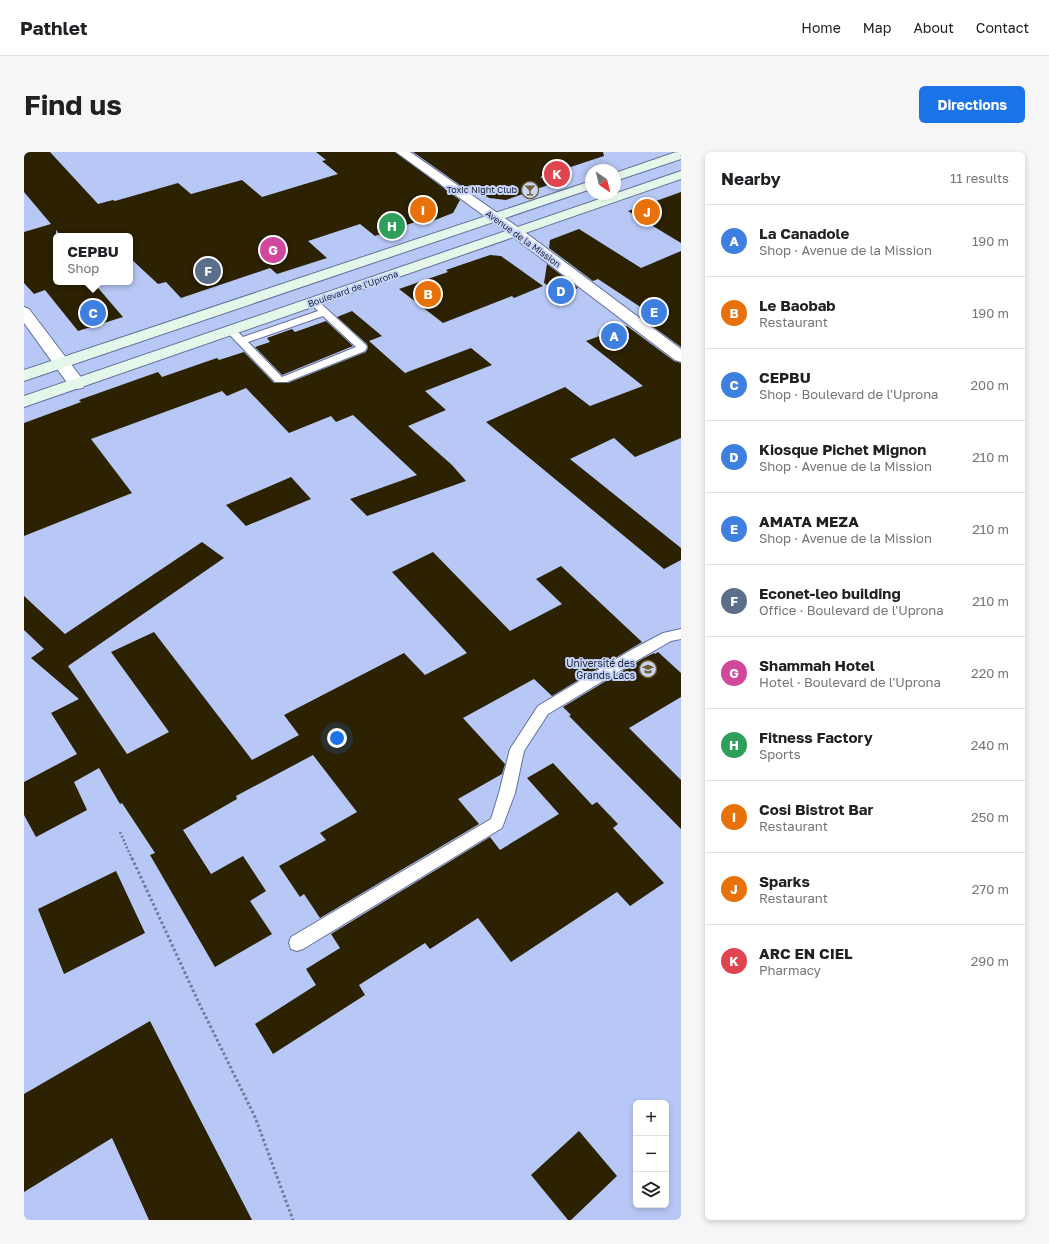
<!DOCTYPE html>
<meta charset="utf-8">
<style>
:root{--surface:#fff;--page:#f6f6f6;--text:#202124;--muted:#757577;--line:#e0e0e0;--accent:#1a73e8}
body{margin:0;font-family:"Golos Text",sans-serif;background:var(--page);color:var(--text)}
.controls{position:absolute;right:12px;bottom:12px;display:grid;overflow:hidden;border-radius:6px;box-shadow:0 2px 6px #0003}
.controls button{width:36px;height:36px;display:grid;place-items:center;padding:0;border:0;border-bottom:1px solid var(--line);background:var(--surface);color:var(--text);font:20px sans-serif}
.compass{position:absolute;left:561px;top:12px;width:36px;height:36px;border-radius:50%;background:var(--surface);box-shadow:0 2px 6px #0003;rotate:145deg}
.you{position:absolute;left:313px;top:586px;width:14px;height:14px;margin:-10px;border:3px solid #fff;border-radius:50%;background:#1a73e8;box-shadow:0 0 0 6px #1a73e833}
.badge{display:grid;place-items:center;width:26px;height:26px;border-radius:50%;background:var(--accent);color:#fff;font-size:13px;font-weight:700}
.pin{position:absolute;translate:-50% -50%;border:2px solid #fff;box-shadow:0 1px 4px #0006}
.popup{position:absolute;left:29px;top:81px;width:80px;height:52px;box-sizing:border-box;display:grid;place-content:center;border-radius:6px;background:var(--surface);filter:drop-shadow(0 1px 3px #0005);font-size:13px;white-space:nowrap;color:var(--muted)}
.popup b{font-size:15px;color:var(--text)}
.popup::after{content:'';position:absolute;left:50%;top:100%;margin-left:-8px;border:8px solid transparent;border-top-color:var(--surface)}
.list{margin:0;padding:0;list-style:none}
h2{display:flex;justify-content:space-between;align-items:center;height:52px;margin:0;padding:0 16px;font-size:17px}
h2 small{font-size:13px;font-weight:400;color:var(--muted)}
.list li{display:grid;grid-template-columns:26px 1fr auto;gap:12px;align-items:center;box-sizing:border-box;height:72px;padding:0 16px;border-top:1px solid var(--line)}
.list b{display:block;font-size:15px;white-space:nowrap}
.list p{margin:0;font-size:13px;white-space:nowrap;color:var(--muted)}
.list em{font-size:13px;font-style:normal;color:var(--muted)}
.icon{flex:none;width:22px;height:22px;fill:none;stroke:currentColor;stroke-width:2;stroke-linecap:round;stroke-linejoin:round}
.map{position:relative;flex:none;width:657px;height:1068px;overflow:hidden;border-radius:6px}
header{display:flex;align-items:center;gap:24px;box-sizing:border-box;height:56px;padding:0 20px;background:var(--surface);border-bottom:1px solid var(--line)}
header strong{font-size:19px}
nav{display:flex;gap:22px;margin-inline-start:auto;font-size:14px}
.intro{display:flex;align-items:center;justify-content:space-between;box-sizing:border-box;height:96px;padding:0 24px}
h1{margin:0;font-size:28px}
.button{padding:10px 18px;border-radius:6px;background:var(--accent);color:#fff;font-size:14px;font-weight:700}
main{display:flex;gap:24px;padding:0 24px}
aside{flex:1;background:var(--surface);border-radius:6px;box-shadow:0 2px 6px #0003}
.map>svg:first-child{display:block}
.building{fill:#2c2100}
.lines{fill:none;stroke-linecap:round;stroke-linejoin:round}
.lane-casing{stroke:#63709a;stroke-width:2}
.street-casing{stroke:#63709a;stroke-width:2}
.secondary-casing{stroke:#63709a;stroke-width:2}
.path-far1{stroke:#6f7a9a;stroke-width:2.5;stroke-dasharray:2 2;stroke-linecap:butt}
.path{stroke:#6f7a9a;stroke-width:3;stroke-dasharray:2.5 2.5;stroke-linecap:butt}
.lane{fill:#fff;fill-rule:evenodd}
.street{fill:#fff;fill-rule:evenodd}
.secondary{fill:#e5f7e8;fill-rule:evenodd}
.labels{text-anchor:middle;stroke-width:4;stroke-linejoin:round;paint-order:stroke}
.far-poi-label{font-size:9px;fill:#1d2334;stroke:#c8d5fb;text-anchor:end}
.far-street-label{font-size:9px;fill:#1d2334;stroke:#c8d5fb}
.poi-label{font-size:10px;fill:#1d2334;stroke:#c8d5fb;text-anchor:end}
</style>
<header>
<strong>Pathlet</strong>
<nav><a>Home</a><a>Map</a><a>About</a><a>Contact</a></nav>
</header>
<div class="intro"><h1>Find us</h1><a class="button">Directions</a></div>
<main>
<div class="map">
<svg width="657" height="1068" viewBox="0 0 657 1068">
<rect width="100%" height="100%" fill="#b8c8f6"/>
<g class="building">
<polygon points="0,0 26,0 74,52 89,48 91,49 154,31 167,42 218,28 238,45 314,22 298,9 302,8 292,0 371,0 436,48 429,61 398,73 394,69 351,84 336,72 284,89 303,106 253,122 246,116 157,146 142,130 134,132 106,106 106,84 37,84 32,78 32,130 69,130 99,165 54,179 21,138 10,142 0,131 0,80 27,72 0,40"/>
<polygon points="389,0 579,0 580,4 516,25 527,32 482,48 465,46 445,33 443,38"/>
<polygon points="657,40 657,91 604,59"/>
<polygon points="555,77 617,116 657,99 657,195 620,168 630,164 574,127 569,129 525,96 526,88"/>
<polygon points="466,103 477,104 519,134 490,146 488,144 419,171 375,137 424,120 422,118"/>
<polygon points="523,112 554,136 539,143 520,131"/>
<polygon points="328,159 358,184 345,189 381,221 447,196 468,213 401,239 422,258 384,274 428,313 442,329 343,364 326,347 393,323 329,263 312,270 307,264 265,281 222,236 203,244 198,239 67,287 108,341 0,384 0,271 57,250 55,248 134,220 138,225 193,206 195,208 220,200 250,231 264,231 342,200 344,196 343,192 313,165"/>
<polygon points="302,169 329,194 258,223 231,195 246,190 243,186 268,177 271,180"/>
<polygon points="603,174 650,209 657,211 657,286 611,305 590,286 546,307 657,396 657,408 640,417 462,270 541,235 566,254 619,234 562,189"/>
<polygon points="267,325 287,347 222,374 202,353"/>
<polygon points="178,390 200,406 44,514 103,602 145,580 87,500 130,480 228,608 275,583 260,563 380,501 401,523 443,501 368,420 409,400 486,479 538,452 512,427 537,414 618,490 528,544 510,527 439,566 481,612 478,622 434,647 455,672 296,766 280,742 276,745 255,714 302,688 296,681 333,660 289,603 212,644 213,647 159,678 187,722 219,704 242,739 226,749 248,782 191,815 126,703 131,701 98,651 96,652 75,616 50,630 63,658 12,685 0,663 0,630 53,602 27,561 55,547 7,506 20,497 0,478 0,444 41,482"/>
<polygon points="634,500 657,521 657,545 605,576 657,628 657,677 545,564 547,563 539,555 620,506 630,501 631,502"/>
<polygon points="529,611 568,653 573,650 594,672 589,676 640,731 606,754 593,740 487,810 454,766 406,797 401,791 335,833 341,843 249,902 231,872 292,833 282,817 316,796 307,782 466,685 476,698 535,662 503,626"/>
<polygon points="92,719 121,781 40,822 14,757"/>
<polygon points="126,869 162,940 228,1068 125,1068 88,986 0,1040 0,942"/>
<polygon points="555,979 593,1024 547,1068 544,1068 507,1023"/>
</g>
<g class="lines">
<g class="lane-casing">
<g id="lane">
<path d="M290 147 293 148 342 193 343 195 341 199 263 230H251L202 179 203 177H211L219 185 294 159 285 150ZM299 164 332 195 258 225 224 190Z"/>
<polygon points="657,477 657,487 647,489 619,505 524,562 500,599 491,641 478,676 279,797 273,799 267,797 265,791 267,785 467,667 475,641 486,597 514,554 609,497 639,481"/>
</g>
</g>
<g class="street-casing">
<g id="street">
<polygon points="372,0 386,0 498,78 657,197 657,210 651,208 488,84"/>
<polygon points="0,155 5,157 59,228 61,232 59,236 53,237 47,236 0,171"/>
</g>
</g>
<g class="secondary-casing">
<g id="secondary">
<polygon points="652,0 657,0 657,7 591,29 591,21"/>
<polygon points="657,19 657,27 0,255 0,244"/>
<polygon points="567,29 567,37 0,229 0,218"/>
</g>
</g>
<polyline class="path-far1" points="96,680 108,707"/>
<polyline class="path" points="108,706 174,849 231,965 269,1068"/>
<use href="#lane" class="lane"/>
<use href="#street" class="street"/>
<use href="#secondary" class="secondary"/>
</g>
<defs>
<g id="bar-ring" transform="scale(0.9)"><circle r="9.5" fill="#c8d5fb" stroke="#715f2d" stroke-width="1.5"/><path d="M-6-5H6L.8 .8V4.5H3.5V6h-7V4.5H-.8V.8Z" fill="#715f2d"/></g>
<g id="school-ring" transform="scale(0.9)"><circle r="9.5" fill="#c8d5fb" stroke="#715f2d" stroke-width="1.5"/><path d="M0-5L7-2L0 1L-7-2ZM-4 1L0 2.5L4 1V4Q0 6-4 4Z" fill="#715f2d"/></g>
</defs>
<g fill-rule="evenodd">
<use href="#bar-ring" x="506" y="38"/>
<use href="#school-ring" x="624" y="517"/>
</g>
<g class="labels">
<g class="far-poi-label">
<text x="493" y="41">Toxic Night Club</text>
</g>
<g class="far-street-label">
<text transform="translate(499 87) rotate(36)" y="3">Avenue de la Mission</text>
<text transform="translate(329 137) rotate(-19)" y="3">Boulevard de l'Uprona</text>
</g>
<g class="poi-label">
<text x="611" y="515">Université des<tspan x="611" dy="12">Grands Lacs</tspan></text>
</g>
</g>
</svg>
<div class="controls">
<button>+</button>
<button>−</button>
<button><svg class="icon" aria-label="layers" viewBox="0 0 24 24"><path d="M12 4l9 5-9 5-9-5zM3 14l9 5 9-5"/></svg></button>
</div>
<svg class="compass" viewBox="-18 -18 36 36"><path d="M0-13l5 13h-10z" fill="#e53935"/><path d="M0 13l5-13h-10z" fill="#757577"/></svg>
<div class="you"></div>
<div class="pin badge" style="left:590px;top:184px;background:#3f7fe0">A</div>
<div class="pin badge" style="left:404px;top:142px;background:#e8710a">B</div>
<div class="pin badge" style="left:69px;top:161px;background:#3f7fe0">C</div>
<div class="popup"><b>CEPBU</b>Shop</div>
<div class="pin badge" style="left:537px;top:139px;background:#3f7fe0">D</div>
<div class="pin badge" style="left:630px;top:160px;background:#3f7fe0">E</div>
<div class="pin badge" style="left:184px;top:119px;background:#5c6f8a">F</div>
<div class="pin badge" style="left:249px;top:98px;background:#d1479c">G</div>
<div class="pin badge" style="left:368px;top:74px;background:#2e9e5b">H</div>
<div class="pin badge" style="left:399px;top:58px;background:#e8710a">I</div>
<div class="pin badge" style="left:623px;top:60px;background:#e8710a">J</div>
<div class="pin badge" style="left:533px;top:22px;background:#e0444e">K</div>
</div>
<aside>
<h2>Nearby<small>11 results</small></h2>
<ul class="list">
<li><span class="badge" style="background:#3f7fe0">A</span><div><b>La Canadole</b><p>Shop · Avenue de la Mission</p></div><em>190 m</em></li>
<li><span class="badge" style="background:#e8710a">B</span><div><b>Le Baobab</b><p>Restaurant</p></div><em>190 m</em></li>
<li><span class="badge" style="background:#3f7fe0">C</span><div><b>CEPBU</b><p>Shop · Boulevard de l'Uprona</p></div><em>200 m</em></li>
<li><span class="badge" style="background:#3f7fe0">D</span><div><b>Kiosque Pichet Mignon</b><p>Shop · Avenue de la Mission</p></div><em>210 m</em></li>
<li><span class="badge" style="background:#3f7fe0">E</span><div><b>AMATA MEZA</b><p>Shop · Avenue de la Mission</p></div><em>210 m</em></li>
<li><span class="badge" style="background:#5c6f8a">F</span><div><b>Econet-leo building</b><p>Office · Boulevard de l'Uprona</p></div><em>210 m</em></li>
<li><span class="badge" style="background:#d1479c">G</span><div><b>Shammah Hotel</b><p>Hotel · Boulevard de l'Uprona</p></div><em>220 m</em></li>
<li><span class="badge" style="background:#2e9e5b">H</span><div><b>Fitness Factory</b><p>Sports</p></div><em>240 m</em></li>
<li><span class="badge" style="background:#e8710a">I</span><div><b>Cosi Bistrot Bar</b><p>Restaurant</p></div><em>250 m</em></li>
<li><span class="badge" style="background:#e8710a">J</span><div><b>Sparks</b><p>Restaurant</p></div><em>270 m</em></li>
<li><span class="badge" style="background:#e0444e">K</span><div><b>ARC EN CIEL</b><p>Pharmacy</p></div><em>290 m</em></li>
</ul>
</aside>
</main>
